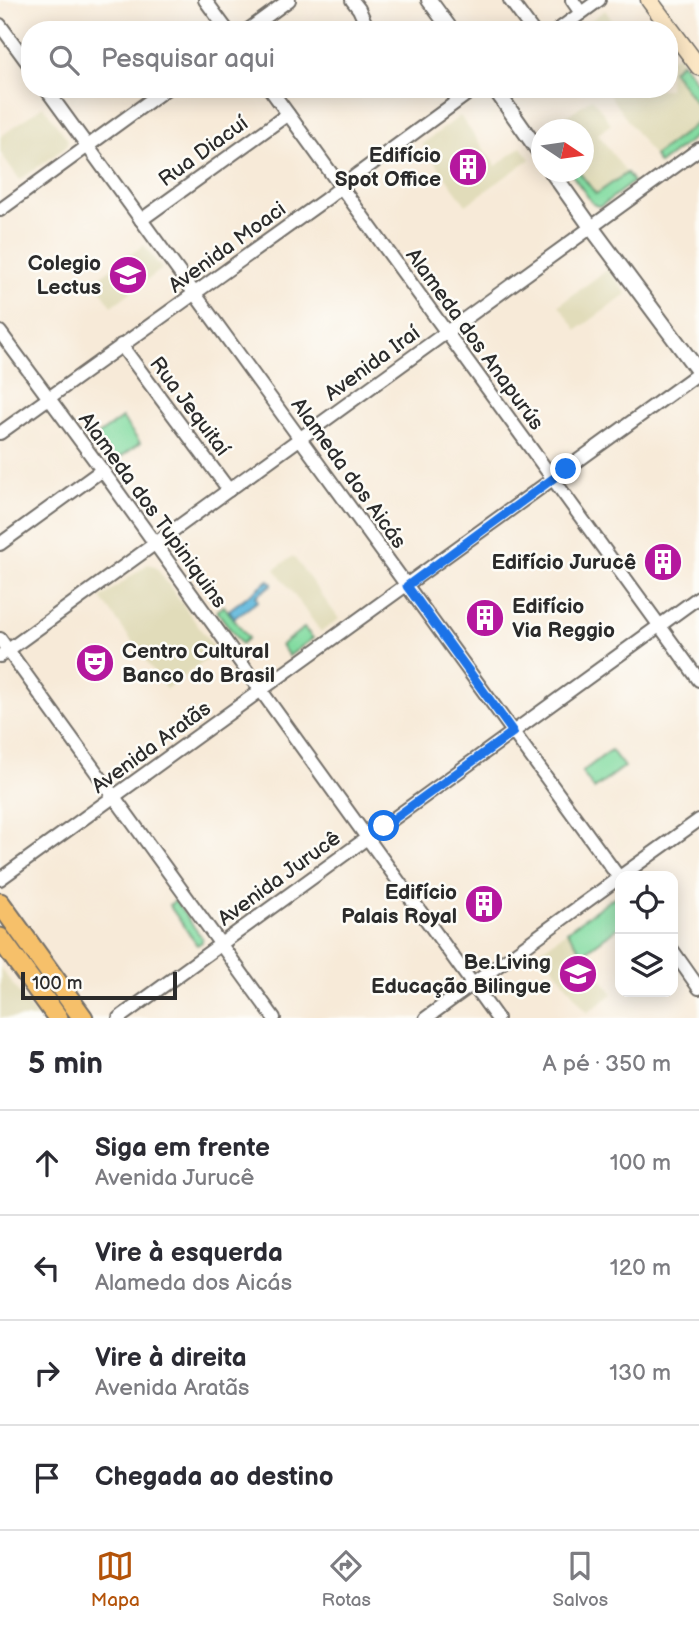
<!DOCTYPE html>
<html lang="pt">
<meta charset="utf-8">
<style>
:root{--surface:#fff;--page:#f7f7f7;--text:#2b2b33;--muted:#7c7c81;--line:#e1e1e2;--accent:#b45309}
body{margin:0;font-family:"Balsamiq Sans",sans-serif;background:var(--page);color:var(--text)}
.controls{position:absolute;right:21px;bottom:21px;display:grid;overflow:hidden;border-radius:14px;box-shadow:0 4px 18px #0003}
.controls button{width:63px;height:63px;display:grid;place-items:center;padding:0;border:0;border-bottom:2px solid var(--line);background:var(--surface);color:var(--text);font:35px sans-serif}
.compass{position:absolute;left:531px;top:119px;width:63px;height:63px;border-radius:50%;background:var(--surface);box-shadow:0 4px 18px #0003;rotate:103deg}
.scale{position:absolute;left:21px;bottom:18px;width:156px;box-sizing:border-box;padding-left:7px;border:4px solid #2b2b2b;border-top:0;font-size:19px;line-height:24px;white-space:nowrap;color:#2b2b2b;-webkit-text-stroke:5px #fdfcf7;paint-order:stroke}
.stop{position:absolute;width:21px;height:21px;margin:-16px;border:5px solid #1a73e8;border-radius:50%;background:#fff}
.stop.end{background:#1a73e8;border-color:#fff;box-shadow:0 2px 7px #0008}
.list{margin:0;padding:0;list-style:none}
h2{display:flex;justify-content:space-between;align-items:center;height:91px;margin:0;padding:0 28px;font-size:30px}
h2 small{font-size:23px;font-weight:400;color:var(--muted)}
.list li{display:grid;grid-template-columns:46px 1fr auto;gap:21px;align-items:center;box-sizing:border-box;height:105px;padding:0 28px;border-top:2px solid var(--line)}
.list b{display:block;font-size:26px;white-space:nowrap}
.list p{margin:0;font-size:23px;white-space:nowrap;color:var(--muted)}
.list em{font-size:23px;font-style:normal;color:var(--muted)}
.icon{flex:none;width:38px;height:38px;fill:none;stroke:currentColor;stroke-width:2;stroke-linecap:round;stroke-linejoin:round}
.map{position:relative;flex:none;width:699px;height:1018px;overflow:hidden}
.search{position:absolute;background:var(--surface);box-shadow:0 4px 18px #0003;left:21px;right:21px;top:21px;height:77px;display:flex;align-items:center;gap:18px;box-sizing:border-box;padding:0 24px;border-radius:28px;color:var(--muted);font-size:26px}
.sheet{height:511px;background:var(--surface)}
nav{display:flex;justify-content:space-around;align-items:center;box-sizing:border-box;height:98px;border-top:2px solid var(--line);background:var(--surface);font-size:19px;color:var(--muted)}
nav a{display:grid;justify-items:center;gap:4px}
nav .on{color:var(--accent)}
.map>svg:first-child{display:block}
.built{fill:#e1dcba}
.green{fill:#83dba1;stroke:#578366;stroke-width:2}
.water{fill:#5fb8dd;stroke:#457284;stroke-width:2}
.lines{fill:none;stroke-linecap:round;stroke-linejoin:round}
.minor-casing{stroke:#726e68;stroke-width:16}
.tertiary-casing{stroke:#726e68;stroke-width:18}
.secondary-casing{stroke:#726e68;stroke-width:19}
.trunk-casing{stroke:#726e68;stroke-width:23}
.minor{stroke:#fff;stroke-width:12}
.tertiary{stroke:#fff;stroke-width:14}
.secondary{stroke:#fbe6c4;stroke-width:16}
.trunk{stroke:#f6c06b;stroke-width:19}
.route{stroke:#1a73e8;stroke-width:9}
.labels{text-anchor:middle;stroke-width:5;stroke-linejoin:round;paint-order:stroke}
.street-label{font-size:21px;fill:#2b2b2b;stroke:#fdfcf7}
.poi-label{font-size:21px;font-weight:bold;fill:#2b2b2b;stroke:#fdfcf7;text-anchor:end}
</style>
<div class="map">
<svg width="699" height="1018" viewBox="0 0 699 1018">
<rect width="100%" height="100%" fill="#fdfcf7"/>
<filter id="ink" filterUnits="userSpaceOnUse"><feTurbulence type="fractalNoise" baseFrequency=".0143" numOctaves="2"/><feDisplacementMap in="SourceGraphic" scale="14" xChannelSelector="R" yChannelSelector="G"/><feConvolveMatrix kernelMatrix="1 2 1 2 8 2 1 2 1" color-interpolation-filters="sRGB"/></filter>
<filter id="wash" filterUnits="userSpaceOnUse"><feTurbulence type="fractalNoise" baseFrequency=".00686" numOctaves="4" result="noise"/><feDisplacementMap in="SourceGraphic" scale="28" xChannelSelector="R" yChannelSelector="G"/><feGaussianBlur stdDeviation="1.57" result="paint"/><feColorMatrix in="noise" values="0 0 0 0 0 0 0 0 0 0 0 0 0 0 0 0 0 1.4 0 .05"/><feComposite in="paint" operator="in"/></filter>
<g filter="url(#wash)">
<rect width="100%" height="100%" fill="#f7ead8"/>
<g class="built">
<polygon points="605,10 619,30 578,30"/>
<polygon points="677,55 699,85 699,134 659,164 605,89 625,89 626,91 628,89 669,89 669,60"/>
<polygon points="592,98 611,124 598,134 633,182 601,206 597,206 593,204 570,172 584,172 584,130 547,130"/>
<polygon points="43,106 68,140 66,147 20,180 0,152 0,137"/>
<polygon points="460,116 496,166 521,147 530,159 466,205 422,144"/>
<polygon points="144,245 162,269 112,306 94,281"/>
<polygon points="608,269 627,294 577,330 559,305"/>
<polygon points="293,556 339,619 321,632 275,569"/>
<polygon points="148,564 155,566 217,652 166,689 101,598"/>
<polygon points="567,931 613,994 587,1013 541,950"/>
<polygon points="0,967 37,1018 0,1018"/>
</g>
<g class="green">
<polygon points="682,62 699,85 699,107 672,70"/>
<polygon points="699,122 699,134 659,164 654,156"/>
<polygon points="570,172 579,172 596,194 627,173 633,182 601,206 597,206 593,204"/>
<polygon points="122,418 140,443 111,464 93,439"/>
<polygon points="224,606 248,638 241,644 217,611"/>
<polygon points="304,628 313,638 289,656 281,645"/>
<polygon points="611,750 624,767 594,789 582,772"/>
<polygon points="614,897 618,897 620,900 620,926 583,953 567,931"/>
<polygon points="175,901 202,938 202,942 197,945 169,905"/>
</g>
<polygon class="water" points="269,580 272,584 256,596 258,601 234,618 229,610"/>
</g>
<g filter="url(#ink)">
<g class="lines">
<g class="minor-casing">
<g id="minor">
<polyline points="205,0 227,30"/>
<polyline points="352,0 359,9 368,29"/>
<polyline points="510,0 532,30"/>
<polyline points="572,0 581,13"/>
<polyline points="0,25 30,66"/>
<polyline points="248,30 289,0"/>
<polyline points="558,30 599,0"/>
<polyline points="46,89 620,879"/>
<polyline points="270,89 699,680"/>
<polyline points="0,210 166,89"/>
<polyline points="141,220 288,114"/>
<polyline points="0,332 102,470 497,1018"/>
<polyline points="121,345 229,490"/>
<polyline points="0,433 326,199 358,174 474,89"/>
<polyline points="0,544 102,470"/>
<polyline points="0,639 274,1018"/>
<polyline points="0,656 699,149"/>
<polyline points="621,876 699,820"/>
<polyline points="0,879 699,373"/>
<polyline points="673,951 699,988"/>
<polyline points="119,1018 699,597"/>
<polyline points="426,1018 620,877"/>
</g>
</g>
<g class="tertiary-casing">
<g id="tertiary">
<polyline points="429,0 451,30"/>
<polyline points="495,89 542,156"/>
<polyline points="552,172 591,227 699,372"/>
</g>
</g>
<g class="secondary-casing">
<polyline id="secondary" points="649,0 699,67"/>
</g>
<g class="trunk-casing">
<g id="trunk">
<polyline points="0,903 83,1018"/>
<polyline points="0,938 58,1018"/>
</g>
</g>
<use href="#minor" class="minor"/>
<use href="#tertiary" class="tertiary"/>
<use href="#secondary" class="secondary"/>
<use href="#trunk" class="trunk"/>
</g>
</g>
<g class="lines" filter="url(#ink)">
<polyline class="route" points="384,826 513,732 407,586 566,469"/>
</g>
<defs>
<g id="building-disc" transform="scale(2.0125)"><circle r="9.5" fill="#b5179e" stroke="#fdfcf7"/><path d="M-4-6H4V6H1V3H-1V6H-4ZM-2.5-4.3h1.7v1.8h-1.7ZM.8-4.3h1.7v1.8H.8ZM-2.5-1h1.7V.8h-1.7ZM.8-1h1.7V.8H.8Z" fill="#fff"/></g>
<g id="school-disc" transform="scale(2.0125)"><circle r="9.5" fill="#b5179e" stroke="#fdfcf7"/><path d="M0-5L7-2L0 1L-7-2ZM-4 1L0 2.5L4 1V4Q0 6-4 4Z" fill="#fff"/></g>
<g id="theatre-disc" transform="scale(2.0125)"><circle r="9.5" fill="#b5179e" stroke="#fdfcf7"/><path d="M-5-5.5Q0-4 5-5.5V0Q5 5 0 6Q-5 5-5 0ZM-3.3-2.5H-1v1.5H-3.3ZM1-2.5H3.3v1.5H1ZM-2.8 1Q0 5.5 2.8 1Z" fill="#fff"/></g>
</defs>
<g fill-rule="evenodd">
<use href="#building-disc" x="468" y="167"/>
<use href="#school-disc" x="128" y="275"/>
<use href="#building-disc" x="663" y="562"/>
<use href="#building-disc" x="485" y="618"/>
<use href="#theatre-disc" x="95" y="663"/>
<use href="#building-disc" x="484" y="904"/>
<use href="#school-disc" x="578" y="974"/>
</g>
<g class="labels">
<g class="street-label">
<text transform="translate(203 151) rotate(-36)" y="7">Rua Diacuí</text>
<text transform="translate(227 247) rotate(-36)" y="7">Avenida Moaci</text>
<text transform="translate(475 339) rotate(54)" y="7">Alameda dos Anapurús</text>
<text transform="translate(372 363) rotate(-36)" y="7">Avenida Iraí</text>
<text transform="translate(190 406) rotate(53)" y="7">Rua Jequitaí</text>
<text transform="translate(349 473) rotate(54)" y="7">Alameda dos Aicás</text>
<text transform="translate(153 510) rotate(54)" y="7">Alameda dos Tupiniquins</text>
<text transform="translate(151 747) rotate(-36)" y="7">Avenida Aratãs</text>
<text transform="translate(279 878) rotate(-36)" y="7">Avenida Jurucê</text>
</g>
<g class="poi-label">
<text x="441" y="162">Edifício<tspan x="441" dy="24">Spot Office</tspan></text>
<text x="101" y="270">Colegio<tspan x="101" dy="24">Lectus</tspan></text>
<text x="636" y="569">Edifício Jurucê</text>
<text x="512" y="613" text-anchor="start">Edifício<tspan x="512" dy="24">Via Reggio</tspan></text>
<text x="122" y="658" text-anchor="start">Centro Cultural<tspan x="122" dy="24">Banco do Brasil</tspan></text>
<text x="457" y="899">Edifício<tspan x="457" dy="24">Palais Royal</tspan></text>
<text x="551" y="969">Be.Living<tspan x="551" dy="24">Educação Bilingue</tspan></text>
</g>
</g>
</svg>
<div class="controls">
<button><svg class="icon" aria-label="locate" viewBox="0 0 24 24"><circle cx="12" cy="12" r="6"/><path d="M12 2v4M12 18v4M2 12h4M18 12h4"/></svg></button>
<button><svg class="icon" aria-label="layers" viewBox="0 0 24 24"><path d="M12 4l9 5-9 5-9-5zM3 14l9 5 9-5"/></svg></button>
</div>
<svg class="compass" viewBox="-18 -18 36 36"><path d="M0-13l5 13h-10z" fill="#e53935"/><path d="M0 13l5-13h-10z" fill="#7c7c81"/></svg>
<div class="scale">100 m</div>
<div class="stop" style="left:384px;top:826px"></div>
<div class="stop end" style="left:566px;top:469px"></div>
<div class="search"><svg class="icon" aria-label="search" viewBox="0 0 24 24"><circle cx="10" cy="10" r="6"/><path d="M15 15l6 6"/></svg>Pesquisar aqui</div>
</div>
<section class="sheet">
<h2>5 min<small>A pé · 350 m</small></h2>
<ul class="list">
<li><svg class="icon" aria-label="ahead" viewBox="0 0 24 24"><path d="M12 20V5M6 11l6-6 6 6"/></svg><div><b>Siga em frente</b><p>Avenida Jurucê</p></div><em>100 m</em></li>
<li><svg class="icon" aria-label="left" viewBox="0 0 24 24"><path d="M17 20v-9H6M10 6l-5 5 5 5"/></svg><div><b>Vire à esquerda</b><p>Alameda dos Aicás</p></div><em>120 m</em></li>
<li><svg class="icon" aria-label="right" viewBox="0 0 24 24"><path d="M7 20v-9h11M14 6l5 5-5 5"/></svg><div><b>Vire à direita</b><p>Avenida Aratãs</p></div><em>130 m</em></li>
<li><svg class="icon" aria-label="arrive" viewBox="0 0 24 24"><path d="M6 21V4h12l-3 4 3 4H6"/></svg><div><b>Chegada ao destino</b></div></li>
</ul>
</section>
<nav>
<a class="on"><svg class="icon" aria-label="map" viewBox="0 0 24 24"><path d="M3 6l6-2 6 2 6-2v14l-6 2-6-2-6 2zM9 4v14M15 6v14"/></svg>Mapa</a>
<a><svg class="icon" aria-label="directions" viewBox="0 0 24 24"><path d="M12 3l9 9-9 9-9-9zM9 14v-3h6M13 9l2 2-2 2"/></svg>Rotas</a>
<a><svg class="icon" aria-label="saved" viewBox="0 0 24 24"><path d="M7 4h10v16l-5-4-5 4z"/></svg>Salvos</a>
</nav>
